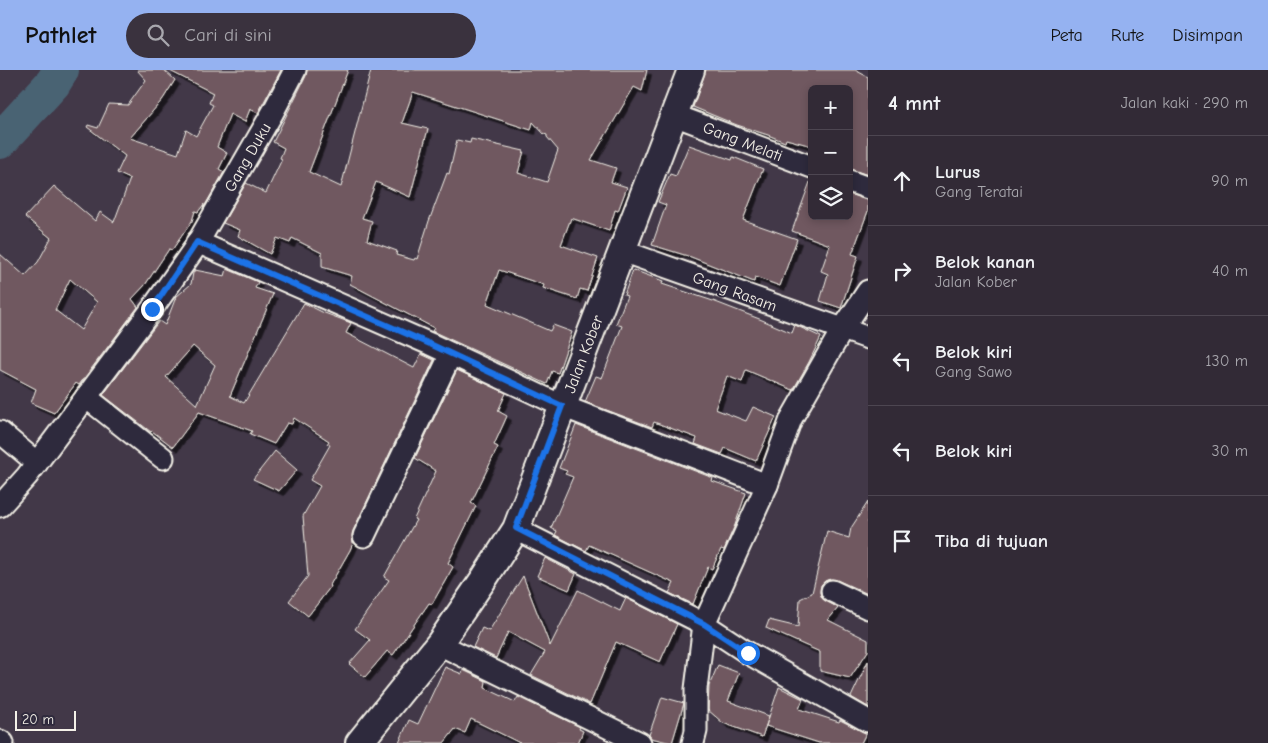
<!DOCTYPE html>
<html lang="id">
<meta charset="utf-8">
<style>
:root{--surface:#322a36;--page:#3a323e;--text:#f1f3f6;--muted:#a8a7ad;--line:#4d4651;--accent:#95b2f1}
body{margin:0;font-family:"Comic Neue",sans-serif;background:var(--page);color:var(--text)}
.controls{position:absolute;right:15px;top:15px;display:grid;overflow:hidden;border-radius:8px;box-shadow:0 2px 8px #0003}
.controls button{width:45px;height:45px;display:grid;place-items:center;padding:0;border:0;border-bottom:1px solid var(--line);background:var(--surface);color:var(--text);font:25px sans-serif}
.scale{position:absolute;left:15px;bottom:12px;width:61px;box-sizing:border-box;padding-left:5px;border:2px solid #f4f1e8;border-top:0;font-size:14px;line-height:18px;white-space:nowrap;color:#f4f1e8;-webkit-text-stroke:4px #2f2a3d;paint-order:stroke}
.stop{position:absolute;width:15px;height:15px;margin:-11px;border:4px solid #1a73e8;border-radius:50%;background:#fff}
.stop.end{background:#1a73e8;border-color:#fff;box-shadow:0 1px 5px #0008}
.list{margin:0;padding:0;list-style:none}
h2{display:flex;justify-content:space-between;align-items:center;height:65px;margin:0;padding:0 20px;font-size:21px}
h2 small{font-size:16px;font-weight:400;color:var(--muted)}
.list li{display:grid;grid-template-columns:32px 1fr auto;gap:15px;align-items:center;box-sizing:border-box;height:90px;padding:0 20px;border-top:1px solid var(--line)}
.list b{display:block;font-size:19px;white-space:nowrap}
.list p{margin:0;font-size:16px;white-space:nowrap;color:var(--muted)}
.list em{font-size:16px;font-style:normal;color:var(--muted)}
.icon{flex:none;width:28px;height:28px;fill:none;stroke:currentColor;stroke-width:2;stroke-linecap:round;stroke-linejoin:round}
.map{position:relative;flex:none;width:868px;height:673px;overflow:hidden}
header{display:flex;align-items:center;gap:30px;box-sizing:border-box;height:70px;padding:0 25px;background:var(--accent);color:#111}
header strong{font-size:24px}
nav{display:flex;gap:28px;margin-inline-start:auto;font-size:18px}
.search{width:350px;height:45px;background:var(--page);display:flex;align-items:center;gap:12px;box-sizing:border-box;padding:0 18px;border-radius:28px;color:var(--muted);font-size:19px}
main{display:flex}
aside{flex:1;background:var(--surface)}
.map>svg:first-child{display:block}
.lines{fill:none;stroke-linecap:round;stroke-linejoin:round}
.river{stroke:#4a6373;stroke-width:36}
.building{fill:#705961;stroke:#f4f1e8;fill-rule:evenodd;filter:url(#shadow)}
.minor-casing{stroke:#f4f1e8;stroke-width:25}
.tertiary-casing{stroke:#f4f1e8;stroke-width:30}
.minor{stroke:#2f2a3d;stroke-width:21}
.tertiary{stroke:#2f2a3d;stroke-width:26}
.route{stroke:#1a73e8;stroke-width:6}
.labels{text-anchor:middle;stroke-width:4;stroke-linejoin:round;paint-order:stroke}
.street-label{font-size:16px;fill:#f4f1e8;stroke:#2f2a3d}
</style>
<header>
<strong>Pathlet</strong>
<div class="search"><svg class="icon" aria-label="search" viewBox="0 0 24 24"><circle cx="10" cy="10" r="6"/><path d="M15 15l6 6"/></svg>Cari di sini</div>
<nav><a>Peta</a><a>Rute</a><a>Disimpan</a></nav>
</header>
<main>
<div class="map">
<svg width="868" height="673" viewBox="0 0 868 673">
<defs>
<filter id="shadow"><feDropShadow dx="4.5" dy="4.5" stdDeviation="0" flood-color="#0009"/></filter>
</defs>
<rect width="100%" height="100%" fill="#423848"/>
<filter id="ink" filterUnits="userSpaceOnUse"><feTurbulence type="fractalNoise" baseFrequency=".02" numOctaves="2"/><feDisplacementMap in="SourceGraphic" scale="10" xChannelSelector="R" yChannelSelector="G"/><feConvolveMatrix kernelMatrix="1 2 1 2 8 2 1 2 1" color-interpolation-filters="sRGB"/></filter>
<g filter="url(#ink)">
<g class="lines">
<polyline class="river" points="0,71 53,13 61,0"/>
</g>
<g class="building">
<path d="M137 0H164L175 10 163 29 130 68 178 84 186 60 196 66 213 35 209 33 213 23 168 0H281L258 43 250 39 245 52 230 44 217 77 227 83 219 99 224 102 203 139 204 134 198 142 195 141 192 151 172 180 169 179 145 215 132 229 138 237 79 315 76 313 54 343 31 333 36 319 0 300V184L25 206 38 192 51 168 25 147 54 116 95 151 100 142 114 152 130 109 117 103 125 86 87 57 88 55 98 58 109 34 128 35 146 10ZM70 209 97 232 81 260 55 240Z"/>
<path d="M307 0H348L309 102 341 117 371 0H647L642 21 634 17 591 90 616 98 611 112 627 117 618 141 615 140 609 161 571 148 561 175 598 188 587 221 580 219 577 229 543 218 544 215 499 200 487 234 550 261 553 255 572 262 558 303 552 301 547 314 432 261 434 258 350 214 352 206 322 197V183L292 168 290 173 277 168 270 184 238 166 240 160 223 153 246 113 266 123 282 89 280 88 284 78 273 72 306 6ZM413 22 531 60 533 52 544 64 547 65V67L558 80 547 112 518 103 524 81 471 69 470 73 457 70 449 104 447 103 429 151 417 189 415 188 414 190 396 185 397 181 367 170 372 151 362 148 376 112 410 127 428 59 402 53Z"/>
<polygon points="706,0 855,0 868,7 868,105 849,99 849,19 812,19 812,76 786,69 785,72 768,65 737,55 693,37"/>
<polygon points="689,75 732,90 733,87 763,99 743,150 797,169 780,216 755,207 754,212 691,187 652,175 666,135 658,132 670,104 676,106"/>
<polygon points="810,112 812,112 812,146 849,146 849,124 868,130 868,141 852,184 858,186 841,238 820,231 828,204 821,201 830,175 792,161"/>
<path d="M227 199 258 212 255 218 273 224 230 326 244 333 304 233 322 242 351 253 346 263 414 298 421 284 434 290 353 461 352 466 353 473 350 480 330 515 331 516 308 546 289 531 308 506 303 446 320 416 310 410 330 375 327 374 329 371 294 348 292 354 287 353 274 374 250 364 252 361 199 342 173 377 152 361 151 362 103 325 159 251 165 255 176 227 191 214 193 203 195 200 225 206ZM193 276 215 295 197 335 166 307Z"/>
<polygon points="633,200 663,211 662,214 713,231 762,250 792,263 795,255 821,267 809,292 793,320 746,300 742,312 727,306 715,339 746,351 753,337 776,347 756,391 725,378 722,384 695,374 697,368 654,352 652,357 585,332 596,306 602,308 622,256 616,254 627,226 624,225"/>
<polygon points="457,300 506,323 498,341 507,346 494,375 498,377 471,433 476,436 448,493 453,497 432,534 429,533 393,585 387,581 365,607 349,594 370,570 355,559 389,510 384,507 416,450 414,449 436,401 415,388"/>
<polygon points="576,355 713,408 712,411 746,423 735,455 724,480 721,479 712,499 708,497 693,534 669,523 674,513 589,475 586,481 555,465 557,461 551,458 573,407 565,404 567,401 559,398"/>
<polygon points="275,381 297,400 279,421 253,409"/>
<polygon points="868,432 868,524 837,510 831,509 825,511 821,515 820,522 822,528 838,538 828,550 868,570 868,581 850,608 820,601 820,582 766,558 769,550 798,557 800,529 812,523 827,461 849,468 851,458"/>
<polygon points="545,488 576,504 569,520 537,506"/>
<polygon points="523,506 550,576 578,520 620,541 626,528 677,554 660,592 616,572 590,634 531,605 545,582 508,562 496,588 473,577 482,558 489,561"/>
<polygon points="868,591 868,637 851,627"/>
<polygon points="718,595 739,603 728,631 769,646 762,667 723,653 708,640 709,616"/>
<polygon points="445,597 462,604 463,600 486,611 485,618 515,632 518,627 580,657 579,659 583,661 578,673 520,673 471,649 465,663 455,659 444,673 399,673 409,650 418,654"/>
<polygon points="779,617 803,629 799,639 839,652 840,650 866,663 861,673 819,673 766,656"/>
<polygon points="662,627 684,633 672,673 651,668 649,665"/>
</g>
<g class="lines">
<g class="minor-casing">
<g id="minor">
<polyline points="674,45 812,97"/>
<polyline points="849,111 868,118"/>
<polyline points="197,172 430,274 562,336 767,415"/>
<polyline points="622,181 868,268"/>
<polyline points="86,327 163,388"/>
<polyline points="0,362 37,393"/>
<polyline points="0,436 27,406 152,239 194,179 273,42 295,0"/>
<polyline points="516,459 704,554 748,583 868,651"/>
<polyline points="364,466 451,284"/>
<polyline points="832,521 868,538"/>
<polyline points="439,574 640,673"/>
<polyline points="0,671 3,673"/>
<polyline points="693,673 696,661 696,619 704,554 767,415 791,349 842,260 868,221"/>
</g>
</g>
<g class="tertiary-casing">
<polyline id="tertiary" points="359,673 439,574 485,507 516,459 691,0"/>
</g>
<use href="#minor" class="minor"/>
<use href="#tertiary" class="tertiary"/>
</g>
</g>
<g class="lines" filter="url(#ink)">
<polyline class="route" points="152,239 197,172 430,274 562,336 516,458 704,554 748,583"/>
</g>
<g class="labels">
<g class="street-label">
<text transform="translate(743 71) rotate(21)" y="6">Gang Melati</text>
<text transform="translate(247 87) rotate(-60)" y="6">Gang Duku</text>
<text transform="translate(735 221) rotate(20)" y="6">Gang Rasam</text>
<text transform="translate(583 284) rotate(-69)" y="6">Jalan Kober</text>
</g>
</g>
</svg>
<div class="controls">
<button>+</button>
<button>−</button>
<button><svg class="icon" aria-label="layers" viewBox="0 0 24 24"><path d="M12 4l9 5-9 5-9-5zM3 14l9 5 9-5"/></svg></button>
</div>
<div class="scale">20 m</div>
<div class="stop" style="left:748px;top:583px"></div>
<div class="stop end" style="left:152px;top:239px"></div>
</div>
<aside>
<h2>4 mnt<small>Jalan kaki · 290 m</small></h2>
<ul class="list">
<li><svg class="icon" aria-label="ahead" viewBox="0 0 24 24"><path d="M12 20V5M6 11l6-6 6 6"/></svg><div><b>Lurus</b><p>Gang Teratai</p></div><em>90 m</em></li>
<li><svg class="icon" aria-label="right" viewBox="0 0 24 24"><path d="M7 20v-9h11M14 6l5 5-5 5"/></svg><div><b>Belok kanan</b><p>Jalan Kober</p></div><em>40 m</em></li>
<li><svg class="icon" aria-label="left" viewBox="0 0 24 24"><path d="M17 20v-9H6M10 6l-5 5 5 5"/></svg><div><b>Belok kiri</b><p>Gang Sawo</p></div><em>130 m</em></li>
<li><svg class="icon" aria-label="left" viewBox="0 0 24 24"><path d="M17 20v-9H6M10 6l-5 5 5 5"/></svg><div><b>Belok kiri</b></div><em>30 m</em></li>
<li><svg class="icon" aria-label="arrive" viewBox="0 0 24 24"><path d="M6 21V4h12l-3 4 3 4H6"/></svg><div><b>Tiba di tujuan</b></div></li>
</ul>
</aside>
</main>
